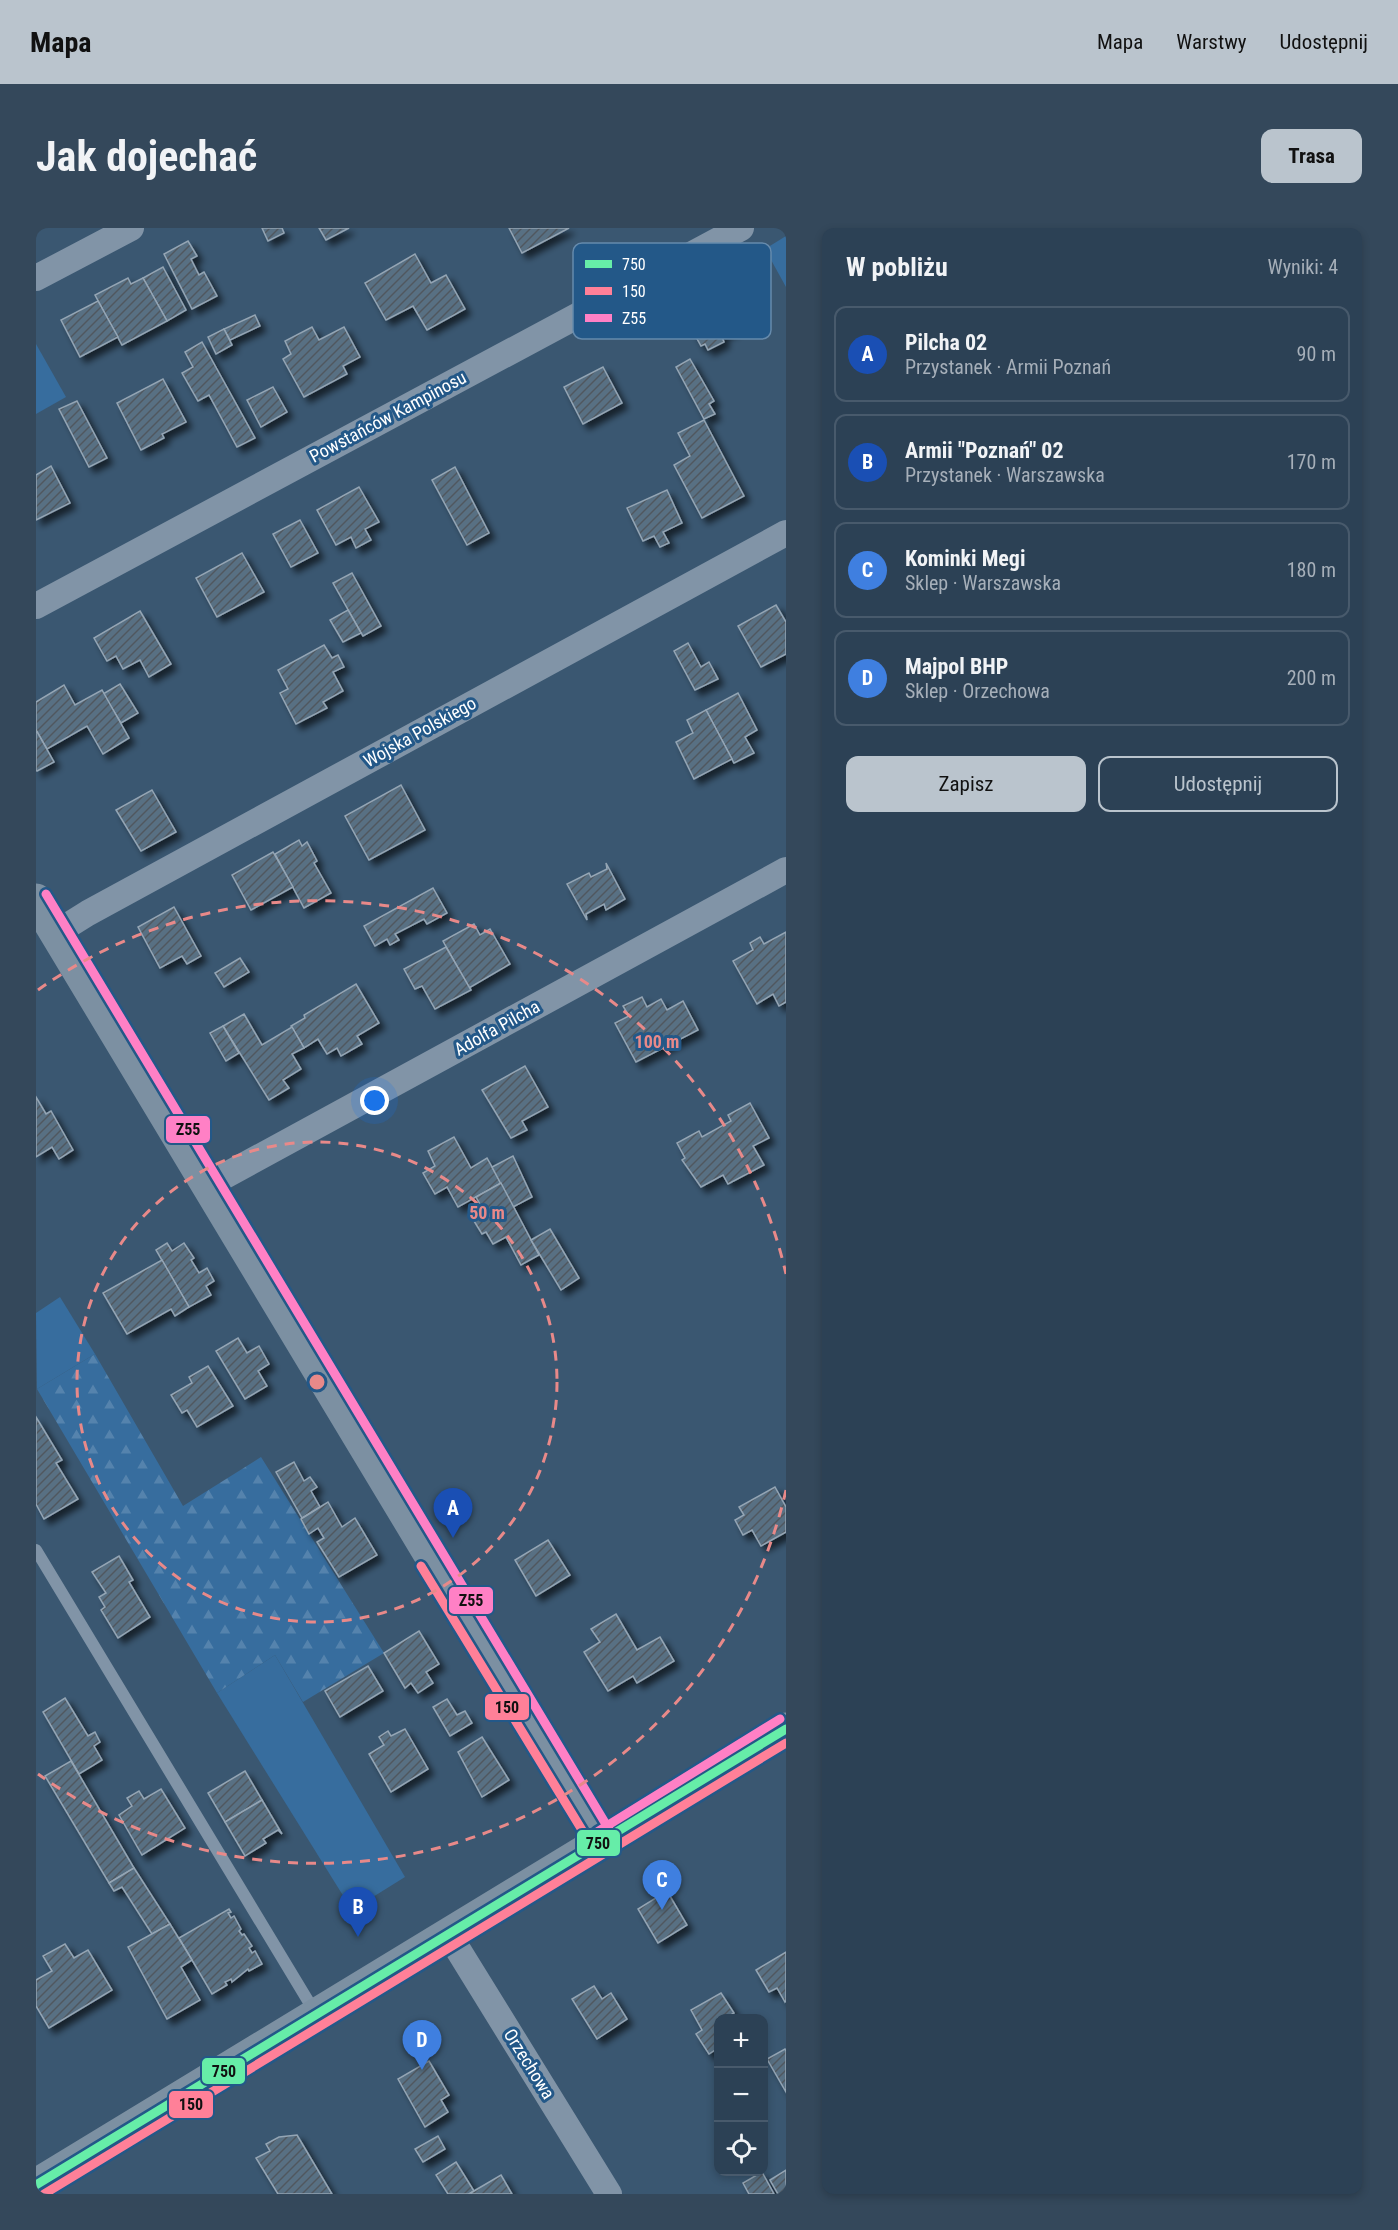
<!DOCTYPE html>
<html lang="pl">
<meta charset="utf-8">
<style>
:root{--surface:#2c4155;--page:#34485b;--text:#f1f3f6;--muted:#a6afb9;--line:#485a6c;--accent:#bac4cd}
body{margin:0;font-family:"Roboto Condensed",sans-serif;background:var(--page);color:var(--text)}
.controls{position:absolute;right:18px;bottom:18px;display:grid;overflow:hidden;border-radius:12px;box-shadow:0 3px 9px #0003}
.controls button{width:54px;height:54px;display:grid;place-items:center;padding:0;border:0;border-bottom:2px solid var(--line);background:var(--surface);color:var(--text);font:30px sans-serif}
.you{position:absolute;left:339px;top:873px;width:21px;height:21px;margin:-15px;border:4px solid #fff;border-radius:50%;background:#1a73e8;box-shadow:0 0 0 9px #1a73e833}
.badge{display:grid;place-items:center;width:39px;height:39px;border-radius:50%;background:var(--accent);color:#fff;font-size:20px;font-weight:700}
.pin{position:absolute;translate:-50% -50px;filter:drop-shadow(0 2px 3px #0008)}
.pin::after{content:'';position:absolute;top:32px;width:21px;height:18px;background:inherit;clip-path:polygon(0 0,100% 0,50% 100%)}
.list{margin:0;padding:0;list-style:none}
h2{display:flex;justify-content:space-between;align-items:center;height:78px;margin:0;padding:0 24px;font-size:26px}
h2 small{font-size:20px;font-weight:400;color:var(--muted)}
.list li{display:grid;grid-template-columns:39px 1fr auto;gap:18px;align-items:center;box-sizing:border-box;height:96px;margin:0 12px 12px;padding:0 12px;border:2px solid var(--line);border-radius:12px}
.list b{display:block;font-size:22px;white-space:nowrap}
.list p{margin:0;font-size:20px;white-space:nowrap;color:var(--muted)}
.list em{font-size:20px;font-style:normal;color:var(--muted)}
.actions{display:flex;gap:12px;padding:18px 24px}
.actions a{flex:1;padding:14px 0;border:2px solid var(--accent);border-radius:12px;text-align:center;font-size:21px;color:var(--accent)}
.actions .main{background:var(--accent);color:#111}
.icon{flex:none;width:33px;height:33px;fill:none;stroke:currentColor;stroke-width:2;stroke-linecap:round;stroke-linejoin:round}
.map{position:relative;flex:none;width:750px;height:1966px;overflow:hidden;border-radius:12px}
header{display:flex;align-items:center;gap:36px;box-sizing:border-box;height:84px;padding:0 30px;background:var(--accent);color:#111}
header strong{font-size:28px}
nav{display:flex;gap:33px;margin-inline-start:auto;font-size:21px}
.intro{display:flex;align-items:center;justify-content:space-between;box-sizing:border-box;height:144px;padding:0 36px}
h1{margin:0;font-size:42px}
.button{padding:15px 27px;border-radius:12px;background:var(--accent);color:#111;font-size:21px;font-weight:700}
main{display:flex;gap:36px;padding:0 36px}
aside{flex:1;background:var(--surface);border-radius:12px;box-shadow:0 3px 9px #0003}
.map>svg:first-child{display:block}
.grass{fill:#376d9e}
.forest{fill:url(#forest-firs)}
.building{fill:url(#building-hatch);stroke:#94a5b4;stroke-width:1.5;filter:url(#shadow)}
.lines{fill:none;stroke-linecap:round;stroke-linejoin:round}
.lane{stroke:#8194a7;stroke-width:12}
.street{stroke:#8194a7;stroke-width:26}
.secondary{stroke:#7c90a2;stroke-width:33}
.bus-1-casing{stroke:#235888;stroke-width:14}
.bus-2-casing{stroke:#235888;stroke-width:14}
.bus-3-casing{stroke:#235888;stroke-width:14}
.bus-1{stroke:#66eda8;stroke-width:9}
.bus-2{stroke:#ff8098;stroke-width:9}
.bus-3{stroke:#ff80c5;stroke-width:9}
.ring{fill:none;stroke:#e88989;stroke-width:3;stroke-dasharray:10 8}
.labels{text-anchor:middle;stroke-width:6;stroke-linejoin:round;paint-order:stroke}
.street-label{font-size:18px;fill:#fff;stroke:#235888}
.key{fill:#235888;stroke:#658aac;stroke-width:1.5}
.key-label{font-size:16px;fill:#fff}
.centre{fill:#e88989;stroke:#235888;stroke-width:3}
.ring-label{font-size:18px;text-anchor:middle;font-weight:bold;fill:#e88989;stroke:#235888;stroke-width:6;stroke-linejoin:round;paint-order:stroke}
.line-badge{stroke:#235888;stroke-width:2}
.pale-badge-label{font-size:16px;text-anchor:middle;font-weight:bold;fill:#111}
</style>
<header>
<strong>Mapa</strong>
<nav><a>Mapa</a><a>Warstwy</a><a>Udostępnij</a></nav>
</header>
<div class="intro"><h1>Jak dojechać</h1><a class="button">Trasa</a></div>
<main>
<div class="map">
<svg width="750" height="1966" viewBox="0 0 750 1966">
<defs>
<pattern id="forest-firs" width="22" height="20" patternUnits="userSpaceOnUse" patternTransform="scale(1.5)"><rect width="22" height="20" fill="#376d9e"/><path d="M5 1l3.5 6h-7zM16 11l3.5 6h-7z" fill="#5583ad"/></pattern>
<pattern id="building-hatch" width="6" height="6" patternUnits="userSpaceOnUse" patternTransform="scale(1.5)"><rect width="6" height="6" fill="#586f83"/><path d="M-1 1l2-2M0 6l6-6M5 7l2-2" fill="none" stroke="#50585f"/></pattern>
<filter id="shadow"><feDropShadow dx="5.5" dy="5.5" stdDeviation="3" flood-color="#0009"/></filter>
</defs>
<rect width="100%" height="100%" fill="#3a5771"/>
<g class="grass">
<polygon points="750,8 750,59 729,21"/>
<polygon points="0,116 30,169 0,186"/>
<polygon points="24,1069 59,1126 1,1161 0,1085"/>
<polygon points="239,1427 369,1649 316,1682 181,1465"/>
</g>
<polygon class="forest" points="59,1126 147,1278 225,1229 348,1425 267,1474 239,1427 181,1465 1,1161"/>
<g class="building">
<polygon points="226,0 246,0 248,5 232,13"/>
<polygon points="283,0 313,0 290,12"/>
<polygon points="473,0 533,0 486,25"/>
<polygon points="152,13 161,28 155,31 163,47 168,44 181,68 156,81 128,26"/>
<polygon points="379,26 395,55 410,47 429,81 391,102 377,78 350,92 329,55"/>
<polygon points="127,39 150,82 131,93 107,50"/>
<polygon points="92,50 95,56 107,50 131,93 86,117 59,67"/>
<polygon points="686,65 703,98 685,107 688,114 672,122 669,116 665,118 647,85"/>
<polygon points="62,73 82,109 44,129 25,92"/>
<polygon points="219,87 224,98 194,112 188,101"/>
<polygon points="276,99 283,112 308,99 324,129 307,138 311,146 268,169 247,131 255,126 249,113"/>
<polygon points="188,101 196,117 180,126 172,109"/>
<polygon points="166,114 219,210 201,219 173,167 162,173 146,145 157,139 149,124"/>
<polygon points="654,131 678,173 673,176 679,186 668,191 640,139"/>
<polygon points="567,139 586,175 547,196 528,159"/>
<polygon points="127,151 150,194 126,206 128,210 105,222 81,175"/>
<polygon points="237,159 251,184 225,199 211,172"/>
<polygon points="41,173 71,230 53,239 23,181"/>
<polygon points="668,192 708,268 666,290 638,237 654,228 642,205"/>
<polygon points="15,238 34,275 0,292 0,247"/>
<polygon points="419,239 453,305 431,317 396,252"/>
<polygon points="323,259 343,294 329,301 335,312 320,320 315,309 300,317 281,282"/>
<polygon points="631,262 646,295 627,304 633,315 624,319 618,308 607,313 591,280"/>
<polygon points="264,292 282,325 255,339 237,306"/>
<polygon points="206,325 228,364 181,389 160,350"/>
<polygon points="316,345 345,398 327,408 297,355"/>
<polygon points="740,377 750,394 750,426 725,439 702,398"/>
<polygon points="312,382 325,405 307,414 294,392"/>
<polygon points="104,383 135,436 113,449 104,432 87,441 80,428 71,433 58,410"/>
<polygon points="652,415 665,439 673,434 682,451 659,462 638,423"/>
<polygon points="288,417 296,430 302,427 308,439 297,444 307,463 287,474 291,480 260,496 244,465 252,461 242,442"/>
<polygon points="84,456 102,485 85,495 67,466"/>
<polygon points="28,457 39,477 66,462 93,510 67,526 51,498 11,521 0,502 0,474"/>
<polygon points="702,465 721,502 709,509 718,525 698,535 670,482"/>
<polygon points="670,482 696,531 658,551 640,514 657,505 651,492"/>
<polygon points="0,502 18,534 1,543 0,542"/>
<polygon points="365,557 389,602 333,632 309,588"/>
<polygon points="116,562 140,604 105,623 80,582"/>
<polygon points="263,612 266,618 271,614 281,633 278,635 295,665 268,680 239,626"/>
<polygon points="237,624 257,659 215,682 196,647"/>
<polygon points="570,635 589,671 570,682 568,676 550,686 551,692 531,656 553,645 555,649 571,641"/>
<polygon points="397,660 411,685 391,696 388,691 359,706 363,712 354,717 351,711 339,718 328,698"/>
<polygon points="138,679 165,728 151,736 146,728 124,740 102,699"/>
<polygon points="438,696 444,707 454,701 474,736 433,760 407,713"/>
<polygon points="750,704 750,774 743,778 737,766 721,776 697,733 717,722 714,715 724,709 728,716"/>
<polygon points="410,719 435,762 399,781 386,758 379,761 368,741"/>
<polygon points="204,730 213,744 188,759 179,745"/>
<polygon points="320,756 343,795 321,808 326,816 305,828 301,820 291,826 282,811 268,820 255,798 269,790 268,787"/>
<polygon points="606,769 611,779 625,771 631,782 647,773 662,802 600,834 579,795 593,788 587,778"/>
<polygon points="208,786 226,817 256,799 268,820 256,826 265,841 247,852 253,860 233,872 187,798"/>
<polygon points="187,798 203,825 190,833 174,805"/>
<polygon points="489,838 512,879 486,893 491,902 475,910 446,862"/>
<polygon points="0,869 10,886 15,883 37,922 23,931 16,919 0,929"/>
<polygon points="714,875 733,910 717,918 728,937 692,956 687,947 665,959 646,932 649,930 641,915 663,903 666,909 695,893 692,887"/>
<polygon points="418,909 435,940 451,930 465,955 422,979 411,959 399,966 387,945 399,938 392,923"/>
<polygon points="477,928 496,969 477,979 456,939"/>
<polygon points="465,955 503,1027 485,1037 470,1009 457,1016 450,1004 446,1006 438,993 450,987 440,969"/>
<polygon points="514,1001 543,1050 525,1062 495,1012"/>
<polygon points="131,1015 136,1023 148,1015 158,1030 155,1032 163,1045 171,1040 178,1053 170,1058 175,1067 153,1079 120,1022"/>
<polygon points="126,1032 153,1079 139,1088 135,1081 91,1106 67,1065"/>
<polygon points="202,1110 211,1125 223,1118 233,1136 222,1143 231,1158 209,1171 180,1123"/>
<polygon points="172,1138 197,1178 161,1199 151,1182 146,1185 135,1167 156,1155 153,1149"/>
<polygon points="0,1189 26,1232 20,1235 42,1271 8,1291 0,1276"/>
<polygon points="258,1234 268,1253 274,1249 281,1259 275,1263 284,1279 266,1290 240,1244"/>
<polygon points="739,1259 750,1279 750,1304 725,1318 716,1302 707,1307 699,1292 708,1287 703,1279"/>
<polygon points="292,1274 306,1299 319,1290 341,1327 303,1349 281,1314 288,1310 282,1300 273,1306 265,1291"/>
<polygon points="512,1312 534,1347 500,1368 479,1332"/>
<polygon points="83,1328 97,1352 93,1354 114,1389 82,1410 65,1382 69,1379 63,1369 70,1365 56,1344"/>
<polygon points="580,1386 601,1422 624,1409 638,1433 601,1455 597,1448 572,1463 548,1424 564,1414 555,1401"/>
<polygon points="383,1403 403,1436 390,1444 397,1455 382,1465 375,1455 369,1460 348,1425"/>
<polygon points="332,1438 347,1463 304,1489 289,1463"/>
<polygon points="29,1470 52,1508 59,1504 64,1514 58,1518 66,1532 43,1546 7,1484"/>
<polygon points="411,1471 421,1487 429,1483 436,1495 414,1508 397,1479"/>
<polygon points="369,1501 392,1541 355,1564 333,1526 348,1517 343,1509 352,1503 355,1508"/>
<polygon points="446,1509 473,1552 446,1569 422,1524"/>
<polygon points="35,1533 98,1640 73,1655 9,1548"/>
<polygon points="209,1543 226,1572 189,1594 172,1565"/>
<polygon points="125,1561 149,1600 106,1627 83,1587 96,1578 91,1570 103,1563 108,1571"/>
<polygon points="226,1572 246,1606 242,1602 227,1611 230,1615 209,1628 189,1594"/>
<polygon points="98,1640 134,1696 116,1706 86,1659 78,1663 73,1655"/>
<polygon points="631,1663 651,1697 622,1715 602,1681"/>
<polygon points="193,1681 195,1684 192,1685 195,1690 198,1688 205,1701 203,1703 206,1707 208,1706 216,1718 213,1720 216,1725 219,1723 226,1736 213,1743 212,1741 196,1754 195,1751 189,1754 191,1757 176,1766 143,1710"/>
<polygon points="134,1696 156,1732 145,1739 164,1772 131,1791 92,1719"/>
<polygon points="29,1716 38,1730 52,1722 76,1762 13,1800 0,1778 0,1752 16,1743 7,1728"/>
<polygon points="750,1724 750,1773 749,1774 741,1760 733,1764 720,1742"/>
<polygon points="558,1758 566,1771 575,1765 591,1791 561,1811 536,1771"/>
<polygon points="685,1765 698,1785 693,1788 695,1790 682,1790 682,1820 673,1826 660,1806 666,1802 655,1782"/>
<polygon points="749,1821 750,1823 750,1864 731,1831"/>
<polygon points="393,1833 413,1867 405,1872 412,1884 389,1899 362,1851"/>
<polygon points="261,1907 296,1966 242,1966 220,1930 234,1923 230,1916 243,1909"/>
<polygon points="402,1908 409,1921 387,1934 379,1921"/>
<polygon points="420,1934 438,1963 433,1966 412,1966 400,1947"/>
<polygon points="750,1942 750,1966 742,1966 734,1952"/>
<polygon points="726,1944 738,1966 713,1966 707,1955"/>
<polygon points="465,1947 476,1966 433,1966 438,1963"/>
</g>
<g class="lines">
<polyline class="lane" points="0,1322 280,1786"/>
<g class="street">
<polyline points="0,50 95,0"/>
<polyline points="0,378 705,0"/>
<polyline points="20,705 52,685 750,305"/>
<polyline points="172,957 750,642"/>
<polyline points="413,1707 573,1966"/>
</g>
<g class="secondary">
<polyline points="0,672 567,1614"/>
<polyline points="0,1957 750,1501"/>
</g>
<g class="bus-1-casing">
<polyline id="bus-1" points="0,1957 750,1501"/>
</g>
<g class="bus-2-casing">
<g id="bus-2">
<polyline points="385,1338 557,1620"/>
<polyline points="8,1966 750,1515"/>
</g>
</g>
<g class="bus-3-casing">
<g id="bus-3">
<polyline points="10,666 577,1608"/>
<polyline points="561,1604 744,1491"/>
</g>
</g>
<use href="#bus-1" class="bus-1"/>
<use href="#bus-2" class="bus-2"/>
<use href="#bus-3" class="bus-3"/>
</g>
<g class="ring">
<circle cx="281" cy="1154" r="240"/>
<path d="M750 1262A481 481 0 0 1 2 1546M2 762A481 481 0 0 1 750 1046"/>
</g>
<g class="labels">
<g class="street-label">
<text transform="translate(352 189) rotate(-28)" y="6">Powstańców Kampinosu</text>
<text transform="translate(384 504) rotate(-29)" y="6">Wojska Polskiego</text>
<text transform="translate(461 800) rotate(-29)" y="6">Adolfa Pilcha</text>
<text transform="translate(493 1836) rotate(58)" y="6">Orzechowa</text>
</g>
</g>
<rect x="537" y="15" width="198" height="96" rx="9" class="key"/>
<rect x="549" y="32" width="27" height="8" fill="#66eda8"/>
<rect x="549" y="59" width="27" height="8" fill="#ff8098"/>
<rect x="549" y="86" width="27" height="8" fill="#ff80c5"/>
<g class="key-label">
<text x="586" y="42">750</text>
<text x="586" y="69">150</text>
<text x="586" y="96">Z55</text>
</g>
<circle cx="281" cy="1154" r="9" class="centre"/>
<g class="ring-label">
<text x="621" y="820">100 m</text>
<text x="451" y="991">50 m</text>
</g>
<g class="line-badge">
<rect x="129" y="887" width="46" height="29" rx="6" fill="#ff80c5"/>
<rect x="412" y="1358" width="46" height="29" rx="6" fill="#ff80c5"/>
<rect x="448" y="1465" width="46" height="28" rx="6" fill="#ff8098"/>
<rect x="540" y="1601" width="45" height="28" rx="6" fill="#66eda8"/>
<rect x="165" y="1829" width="45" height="28" rx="6" fill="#66eda8"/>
<rect x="132" y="1862" width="46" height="29" rx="6" fill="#ff8098"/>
</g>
<g class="pale-badge-label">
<text x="152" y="907">Z55</text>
<text x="435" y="1378">Z55</text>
<text x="471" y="1485">150</text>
<text x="562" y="1621">750</text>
<text x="188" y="1849">750</text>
<text x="155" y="1882">150</text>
</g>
</svg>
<div class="controls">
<button>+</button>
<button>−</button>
<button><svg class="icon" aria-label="locate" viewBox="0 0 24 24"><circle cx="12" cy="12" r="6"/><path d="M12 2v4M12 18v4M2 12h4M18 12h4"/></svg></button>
</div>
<div class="you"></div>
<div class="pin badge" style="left:417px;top:1310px;background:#1a4fb4">A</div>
<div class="pin badge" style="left:322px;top:1709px;background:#1a4fb4">B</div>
<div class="pin badge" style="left:626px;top:1682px;background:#3f7fe0">C</div>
<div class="pin badge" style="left:386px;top:1842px;background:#3f7fe0">D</div>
</div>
<aside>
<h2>W pobliżu<small>Wyniki: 4</small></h2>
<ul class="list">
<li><span class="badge" style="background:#1a4fb4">A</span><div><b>Pilcha 02</b><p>Przystanek · Armii Poznań</p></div><em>90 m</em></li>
<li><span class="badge" style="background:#1a4fb4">B</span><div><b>Armii &quot;Poznań&quot; 02</b><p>Przystanek · Warszawska</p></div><em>170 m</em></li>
<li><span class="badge" style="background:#3f7fe0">C</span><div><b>Kominki Megi</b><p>Sklep · Warszawska</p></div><em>180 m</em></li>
<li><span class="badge" style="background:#3f7fe0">D</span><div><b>Majpol BHP</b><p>Sklep · Orzechowa</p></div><em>200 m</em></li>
</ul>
<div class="actions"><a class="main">Zapisz</a><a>Udostępnij</a></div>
</aside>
</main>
